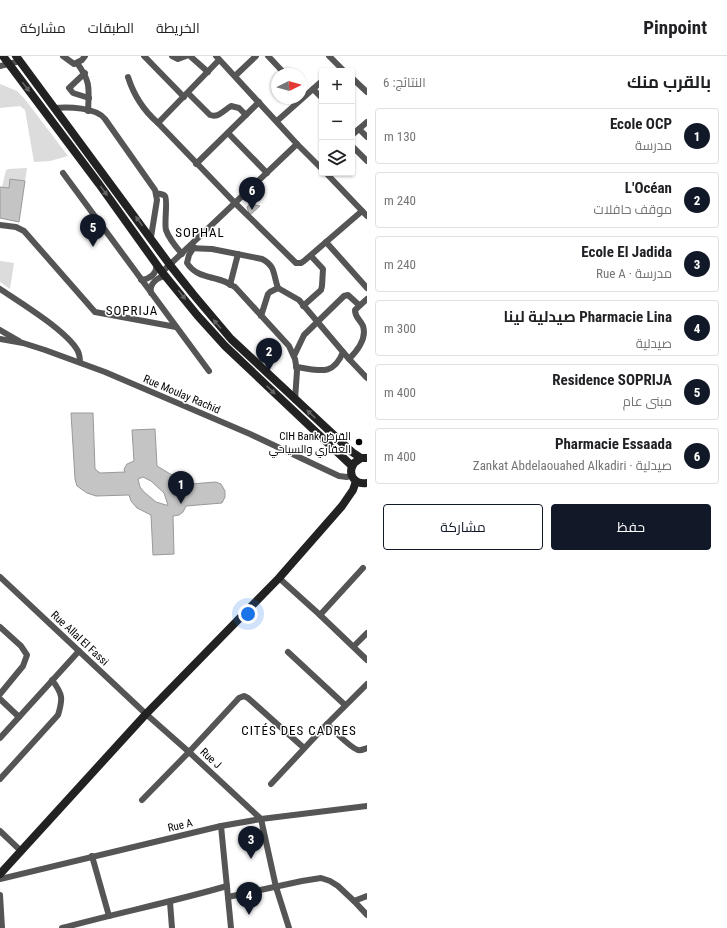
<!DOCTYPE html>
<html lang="ar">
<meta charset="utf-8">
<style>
:root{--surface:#fff;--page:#f2f2f2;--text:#202124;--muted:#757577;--line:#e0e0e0;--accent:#111827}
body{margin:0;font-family:"Roboto Condensed",Cairo,sans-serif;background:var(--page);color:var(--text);direction:rtl}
.controls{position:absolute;right:12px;top:12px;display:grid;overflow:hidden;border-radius:4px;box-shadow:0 1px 3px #0004}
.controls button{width:36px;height:36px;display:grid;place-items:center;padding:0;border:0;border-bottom:1px solid var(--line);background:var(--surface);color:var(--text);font:20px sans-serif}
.compass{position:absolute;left:271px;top:12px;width:36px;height:36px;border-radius:50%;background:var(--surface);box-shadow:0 1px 3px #0004;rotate:85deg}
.you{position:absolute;left:248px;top:558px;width:14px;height:14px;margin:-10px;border:3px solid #fff;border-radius:50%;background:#1a73e8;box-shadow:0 0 0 6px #1a73e833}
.badge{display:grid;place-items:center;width:26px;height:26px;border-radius:50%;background:var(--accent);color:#fff;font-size:13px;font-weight:700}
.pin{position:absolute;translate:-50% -33px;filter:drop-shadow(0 1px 2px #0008)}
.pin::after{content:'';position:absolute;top:21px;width:14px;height:12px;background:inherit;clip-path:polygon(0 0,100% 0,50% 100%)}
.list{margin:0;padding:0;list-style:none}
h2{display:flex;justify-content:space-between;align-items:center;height:52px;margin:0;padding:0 16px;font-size:17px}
h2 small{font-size:13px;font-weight:400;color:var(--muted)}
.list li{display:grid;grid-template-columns:26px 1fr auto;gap:12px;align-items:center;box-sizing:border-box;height:56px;margin:0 8px 8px;padding:0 8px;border:1px solid var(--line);border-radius:4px}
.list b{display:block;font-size:15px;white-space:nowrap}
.list p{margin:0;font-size:13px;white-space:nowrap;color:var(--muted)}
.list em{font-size:13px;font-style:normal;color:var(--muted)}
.actions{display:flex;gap:8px;padding:12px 16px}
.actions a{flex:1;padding:9px 0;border:1px solid var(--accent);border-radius:4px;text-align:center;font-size:14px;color:var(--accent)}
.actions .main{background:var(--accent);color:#fff}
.icon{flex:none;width:22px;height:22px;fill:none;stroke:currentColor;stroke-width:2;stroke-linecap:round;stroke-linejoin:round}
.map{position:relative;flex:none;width:367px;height:872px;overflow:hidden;direction:ltr}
header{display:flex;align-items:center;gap:24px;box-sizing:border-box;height:56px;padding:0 20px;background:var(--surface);border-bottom:1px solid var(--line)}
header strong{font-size:19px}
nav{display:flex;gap:22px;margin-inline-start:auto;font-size:14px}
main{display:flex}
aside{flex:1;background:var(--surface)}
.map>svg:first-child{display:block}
.green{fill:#dcdcdc}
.building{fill:#c4c4c4;stroke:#999;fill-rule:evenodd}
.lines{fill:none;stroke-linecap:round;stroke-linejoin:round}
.street{stroke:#555;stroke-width:6}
.secondary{stroke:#222;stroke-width:8}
.oneway{fill:#646464}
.poi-dot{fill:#000;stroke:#fff;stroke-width:1.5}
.labels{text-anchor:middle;stroke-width:3;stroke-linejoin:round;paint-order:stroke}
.street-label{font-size:11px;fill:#000;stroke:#fff}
.poi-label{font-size:11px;fill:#000;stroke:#fff;text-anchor:end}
.quarter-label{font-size:13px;letter-spacing:1px;fill:#000;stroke:#fff}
</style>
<header>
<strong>Pinpoint</strong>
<nav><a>الخريطة</a><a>الطبقات</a><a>مشاركة</a></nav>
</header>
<main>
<aside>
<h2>بالقرب منك<small>النتائج: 6</small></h2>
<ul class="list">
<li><span class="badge">1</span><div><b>Ecole OCP</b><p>مدرسة</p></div><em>130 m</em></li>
<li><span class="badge">2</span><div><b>L'Océan</b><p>موقف حافلات</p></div><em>240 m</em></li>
<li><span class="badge">3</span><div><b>Ecole El Jadida</b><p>مدرسة · Rue A</p></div><em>240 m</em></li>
<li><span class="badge">4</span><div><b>Pharmacie Lina صيدلية لينا</b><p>صيدلية</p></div><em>300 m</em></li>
<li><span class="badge">5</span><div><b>Residence SOPRIJA</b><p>مبنى عام</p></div><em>400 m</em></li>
<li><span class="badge">6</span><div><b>Pharmacie Essaada</b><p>صيدلية · Zankat Abdelaouahed Alkadiri</p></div><em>400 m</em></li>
</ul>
<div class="actions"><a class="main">حفظ</a><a>مشاركة</a></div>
</aside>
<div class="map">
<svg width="367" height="872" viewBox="0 0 367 872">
<rect width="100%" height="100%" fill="#fff"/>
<g class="green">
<polygon points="0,28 17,35 24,42 68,100 50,105 34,106 25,54 20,50 0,52"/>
<polygon points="27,112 25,125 10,123 9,132 2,131 6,114 8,113"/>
<polygon points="0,205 14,207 10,233 0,226"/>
</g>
<g class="building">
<polygon points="10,123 25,125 19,166 0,162 0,131 9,132"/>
<polygon points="250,148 260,150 251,158 249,157 247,151"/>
<path d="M71 357H93L95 413 100 417 125 416 124 413 127 408 134 405 132 374 155 373 157 410 172 419 177 425 178 429 216 426 221 428 225 435V441L222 447 186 450 183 456 179 459 173 460 174 498 153 499 151 459 137 452 131 445 129 439 96 440 87 437 77 430 75 423ZM143 421 151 425 164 437 168 449H166L156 446 144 436 140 431 138 423Z"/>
</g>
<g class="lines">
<g class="street">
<polyline points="63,0 74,8 82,4 85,0"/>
<polyline points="144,0 184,41"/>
<polyline points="172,0 178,3 186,0"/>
<polyline points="190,0 208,16"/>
<polyline points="216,0 297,88 322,113"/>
<polyline points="268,0 285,18"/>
<polyline points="329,0 344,15"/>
<polyline points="219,4 158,67 235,147 296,207 301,207 304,205 362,155"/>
<path d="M77 7C91 26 89 32 88 55"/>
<polyline points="0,10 20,5"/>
<polyline points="85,17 69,32 73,37 89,42"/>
<polyline points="235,20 256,0"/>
<path d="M128 21C134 40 143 54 158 67"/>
<polyline points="352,22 367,36"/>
<polyline points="322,25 313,33 322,42"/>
<path d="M188 37 210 59C219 62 224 54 231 50L239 52 246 59"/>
<path d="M54 52C68 51 96 51 105 63L155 134 157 144 151 181"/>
<polyline points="277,65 313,33"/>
<polyline points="359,73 367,81"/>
<polyline points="228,77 267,117"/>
<polyline points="352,79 367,66"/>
<polyline points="352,90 367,105"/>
<polyline points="196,108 259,46"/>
<polyline points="63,117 209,315"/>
<polyline points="326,117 367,160"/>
<path d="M156 137C159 138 163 138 165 140 168 144 164 167 166 174 169 183 176 191 182 198"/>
<polyline points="0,169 16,171 24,175 95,256 176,271"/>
<polyline points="326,186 367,232"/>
<path d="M194 191 189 199 187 207C196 221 210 220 223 225 227 226 231 229 235 231L289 290 295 303 297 315 295 344"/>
<path d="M188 192 212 193 262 203C276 210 273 219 278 232L299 244 349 303 367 322"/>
<polyline points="162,216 297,88"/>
<path d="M141 224C150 223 156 218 157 209"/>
<polyline points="230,229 238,198"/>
<path d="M0 233C21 247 62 272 76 292 79 296 80 301 80 306"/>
<path d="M151 237C149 228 157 221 166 220"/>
<polyline points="303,250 321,234 322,230 323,213 311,200"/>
<polyline points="261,260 268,238 270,236 278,232"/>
<polyline points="0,274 19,285"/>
<polyline points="0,283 23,287 45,294 105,316 250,378 339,420 347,421 352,419"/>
<polyline points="294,300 304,279 344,240 348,239 359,249"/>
<path d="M349 303C357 295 367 282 363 270 360 263 355 262 355 254L367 243"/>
<path d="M296 311C319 314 333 321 343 296"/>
<polyline points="0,521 146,658 189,696 261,763 276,831 289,872"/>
<polyline points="279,522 320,559 367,604"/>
<polyline points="320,559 363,512"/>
<polyline points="0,571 21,590 27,599 23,610 0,638"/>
<polyline points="354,590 367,577"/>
<polyline points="288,596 345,649"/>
<polyline points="0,643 19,661"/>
<path d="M327 668C333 674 351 692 358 694 361 695 364 693 367 692"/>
<polyline points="0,682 79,595"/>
<path d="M0 723 58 659C63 643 63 638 52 624"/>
<polyline points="271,728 327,668 367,628"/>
<polyline points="142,744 189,696 239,642 244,640 248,642 304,692"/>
<polyline points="221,770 231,872"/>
<polyline points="0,775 21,795"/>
<polyline points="92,800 109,860"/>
<polyline points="0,823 221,770 261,763 367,750"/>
<polyline points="0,839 2,872"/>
<polyline points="228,841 302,825 321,822 330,825 338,830 354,845 367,859"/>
<polyline points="354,845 367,840"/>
<polyline points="170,846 172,872"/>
<path d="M62 872C117 857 172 846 227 830"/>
</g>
<g class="secondary">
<polyline points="3,0 99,128 162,216 197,259 225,290 352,410"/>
<polyline points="16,0 170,209 193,238 231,283 352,396 361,402"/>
<path d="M367 402H361L354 407C347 418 354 429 367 427"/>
<polyline points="0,818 146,658 279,522 342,450 353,434 356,425"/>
</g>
</g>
<defs><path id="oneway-solid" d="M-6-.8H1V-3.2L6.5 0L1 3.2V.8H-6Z"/></defs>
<g class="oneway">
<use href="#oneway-solid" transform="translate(26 31) rotate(53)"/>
<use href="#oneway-solid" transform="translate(104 135) rotate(54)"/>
<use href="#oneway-solid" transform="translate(139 165) rotate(-126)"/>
<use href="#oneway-solid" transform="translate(182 239) rotate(51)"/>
<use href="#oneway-solid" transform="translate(217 268) rotate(-131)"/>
<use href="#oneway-solid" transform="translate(271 334) rotate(44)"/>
<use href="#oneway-solid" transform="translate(311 358) rotate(-137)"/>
</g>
<circle class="poi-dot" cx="359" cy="386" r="4"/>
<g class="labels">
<g class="street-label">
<text transform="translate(182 338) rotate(23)" y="4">Rue Moulay Rachid</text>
<text transform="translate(80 582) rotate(43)" y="4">Rue Allal El Fassi</text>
<text transform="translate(211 702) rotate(43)" y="4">Rue J</text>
<text transform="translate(180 769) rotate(-13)" y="4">Rue A</text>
</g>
<g class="poi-label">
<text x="351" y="384">CIH Bank القرض<tspan x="351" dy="13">العقاري والسياحي</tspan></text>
</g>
<g class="quarter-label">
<text x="200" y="181">SOPHAL</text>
<text x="132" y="259">SOPRIJA</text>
<text x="299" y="679">CITÉS DES CADRES</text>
</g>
</g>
</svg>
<div class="controls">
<button>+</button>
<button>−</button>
<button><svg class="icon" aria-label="layers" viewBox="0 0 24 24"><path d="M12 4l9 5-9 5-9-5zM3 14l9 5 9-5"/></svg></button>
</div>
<svg class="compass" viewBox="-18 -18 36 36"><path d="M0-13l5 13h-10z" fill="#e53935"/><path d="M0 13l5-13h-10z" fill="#757577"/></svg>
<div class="you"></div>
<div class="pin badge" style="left:181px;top:448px">1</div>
<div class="pin badge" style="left:269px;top:315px">2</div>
<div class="pin badge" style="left:251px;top:803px">3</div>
<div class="pin badge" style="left:249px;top:859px">4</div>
<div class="pin badge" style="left:93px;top:191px">5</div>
<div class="pin badge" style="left:252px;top:154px">6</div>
</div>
</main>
